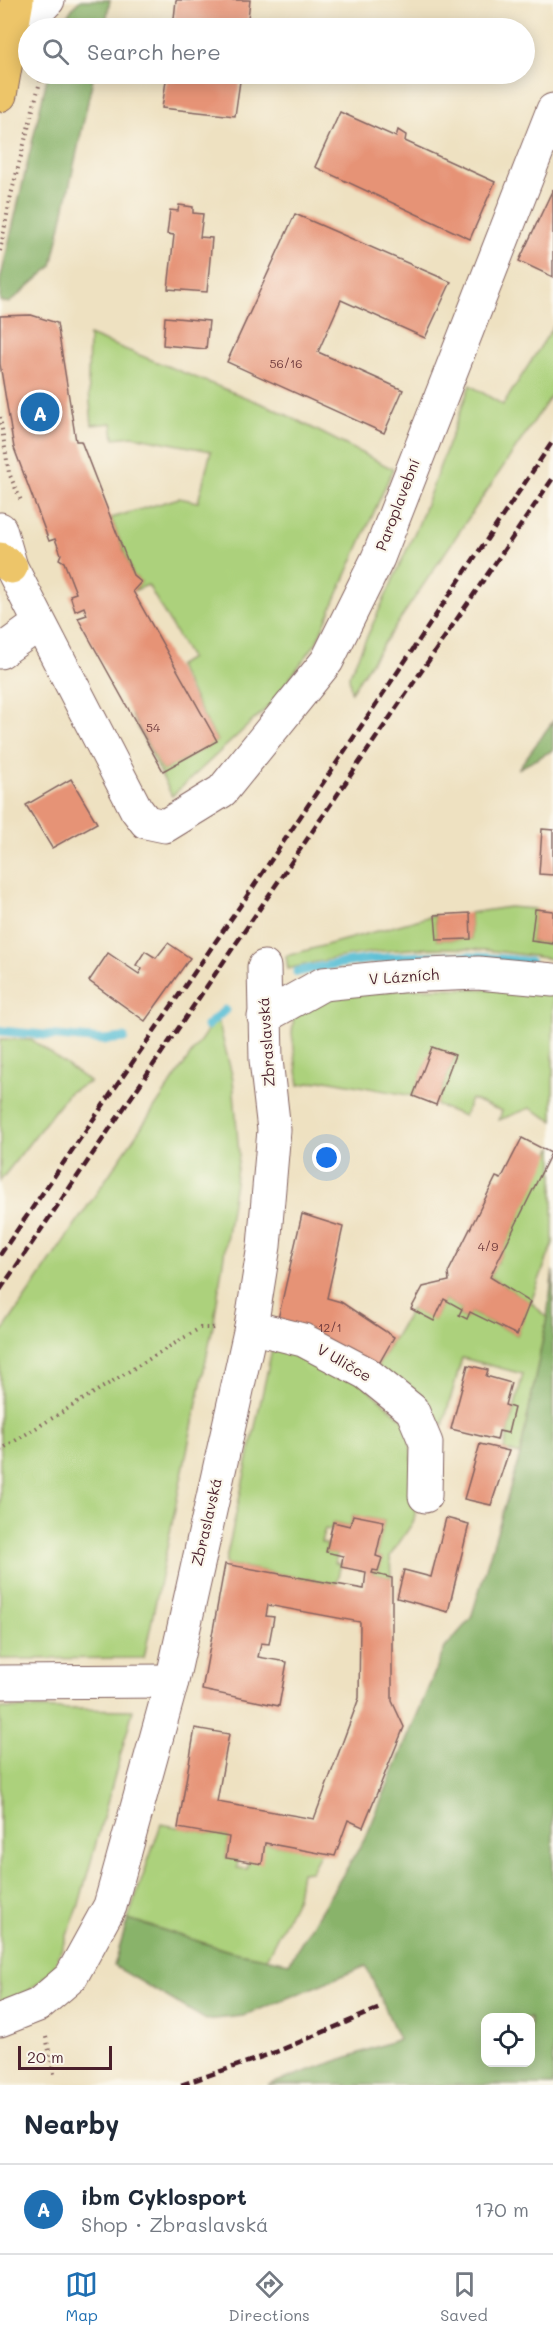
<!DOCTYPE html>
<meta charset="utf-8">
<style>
:root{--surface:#fff;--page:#f2f2f3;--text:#1f2937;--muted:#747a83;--line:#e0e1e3;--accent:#1f6fb2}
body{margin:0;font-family:Mali,sans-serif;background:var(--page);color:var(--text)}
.controls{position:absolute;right:18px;bottom:18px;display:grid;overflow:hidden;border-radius:12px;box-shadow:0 3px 15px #0003}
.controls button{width:54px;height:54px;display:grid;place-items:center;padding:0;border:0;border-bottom:2px solid var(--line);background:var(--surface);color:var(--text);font:30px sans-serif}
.scale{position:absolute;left:18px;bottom:15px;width:94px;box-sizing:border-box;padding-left:6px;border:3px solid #4a1f2b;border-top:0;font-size:16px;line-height:21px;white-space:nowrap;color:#4a1f2b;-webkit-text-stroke:4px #fbf7ec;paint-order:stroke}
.you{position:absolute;left:327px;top:1158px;width:21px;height:21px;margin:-15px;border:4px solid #fff;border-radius:50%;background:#1a73e8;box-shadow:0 0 0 9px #1a73e833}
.badge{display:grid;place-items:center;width:39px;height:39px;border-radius:50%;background:var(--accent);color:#fff;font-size:20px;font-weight:700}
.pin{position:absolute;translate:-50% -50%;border:3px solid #fff;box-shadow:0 2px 6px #0006}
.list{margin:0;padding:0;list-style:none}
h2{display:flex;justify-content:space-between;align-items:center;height:78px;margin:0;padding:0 24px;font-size:26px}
h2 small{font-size:20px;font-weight:400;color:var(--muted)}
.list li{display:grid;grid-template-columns:39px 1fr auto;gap:18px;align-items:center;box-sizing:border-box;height:90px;padding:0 24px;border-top:2px solid var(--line)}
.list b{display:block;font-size:22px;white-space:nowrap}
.list p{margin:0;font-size:20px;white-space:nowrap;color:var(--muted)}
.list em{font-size:20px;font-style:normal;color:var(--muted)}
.icon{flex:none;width:33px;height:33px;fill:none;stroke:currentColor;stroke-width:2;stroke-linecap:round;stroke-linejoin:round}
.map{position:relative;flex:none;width:553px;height:2085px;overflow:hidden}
.search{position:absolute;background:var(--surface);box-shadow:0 3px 15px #0003;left:18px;right:18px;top:18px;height:66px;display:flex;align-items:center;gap:15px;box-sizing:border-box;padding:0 21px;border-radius:33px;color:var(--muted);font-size:22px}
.sheet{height:168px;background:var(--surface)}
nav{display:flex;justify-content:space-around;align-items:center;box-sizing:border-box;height:84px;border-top:2px solid var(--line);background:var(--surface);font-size:16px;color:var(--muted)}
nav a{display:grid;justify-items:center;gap:3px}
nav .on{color:var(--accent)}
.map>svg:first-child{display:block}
.green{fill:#acd17b;stroke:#7b7853;stroke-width:1.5}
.forest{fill:#89b36b;stroke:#6a694b;stroke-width:1.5;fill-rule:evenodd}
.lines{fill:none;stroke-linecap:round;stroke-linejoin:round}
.stream{stroke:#57bed5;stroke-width:9}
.building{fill:#e69376}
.minor-casing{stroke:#836360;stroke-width:35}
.major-casing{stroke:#836360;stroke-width:35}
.path{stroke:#836360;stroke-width:4;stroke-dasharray:1.5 4.5;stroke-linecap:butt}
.minor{stroke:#fff;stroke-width:33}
.major{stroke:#edc569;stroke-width:33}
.rail{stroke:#4a1f2b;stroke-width:4.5;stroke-dasharray:9 4.5;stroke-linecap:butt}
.labels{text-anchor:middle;stroke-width:4.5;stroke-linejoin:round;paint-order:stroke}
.number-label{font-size:12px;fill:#713c3e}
.street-label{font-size:15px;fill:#4a1f2b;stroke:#fbf7ec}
</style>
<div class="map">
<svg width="553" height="2085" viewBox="0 0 553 2085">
<rect width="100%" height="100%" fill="#fbf7ec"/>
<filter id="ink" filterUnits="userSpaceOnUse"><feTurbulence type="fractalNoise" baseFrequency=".0167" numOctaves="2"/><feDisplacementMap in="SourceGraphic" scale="12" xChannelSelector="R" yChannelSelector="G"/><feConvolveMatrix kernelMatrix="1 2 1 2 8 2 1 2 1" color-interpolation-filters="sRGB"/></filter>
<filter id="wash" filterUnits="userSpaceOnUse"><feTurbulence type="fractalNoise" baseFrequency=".008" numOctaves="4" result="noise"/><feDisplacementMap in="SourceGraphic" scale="24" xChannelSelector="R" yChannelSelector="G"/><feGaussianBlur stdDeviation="1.35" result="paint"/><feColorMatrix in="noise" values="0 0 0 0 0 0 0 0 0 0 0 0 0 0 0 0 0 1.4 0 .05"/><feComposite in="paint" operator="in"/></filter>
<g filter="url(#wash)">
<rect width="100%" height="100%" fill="#eee1c1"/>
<g class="green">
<polygon points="553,327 553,393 351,692 349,676 419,523 470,385 503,405"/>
<polygon points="89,335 275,409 393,469 316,643 270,705 172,796 131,714 163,771 217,741 177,666 190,658 148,585 133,591 141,582 133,575 111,518 179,498 198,502 211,451 133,436 114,438 112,423 92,425 88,380"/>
<path d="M509 907 535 909 531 941 553 944V959C530 956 507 952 484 950 420 944 350 952 288 969L286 956 435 915 437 940 471 939 470 913Z"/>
<polygon points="422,988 553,990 553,1121 530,1108 499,1120 502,1111 471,1099 464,1116 436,1105 455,1056 433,1047 413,1096 326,1080 299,1085 292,1034 294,1014 305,998"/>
<polygon points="217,1016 233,1079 239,1155 214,1321 144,1658 0,1659 0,1335"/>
<polygon points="0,1039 32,1040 90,1082 69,1092 0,1181"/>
<polygon points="553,1146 553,1243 531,1302 547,1318 520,1455 504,1450 523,1374 462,1358 443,1425 377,1367 411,1309 434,1320 444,1299 462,1309 459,1315 466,1319 470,1312 517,1335 529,1302 490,1277"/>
<polygon points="274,1340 363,1384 408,1424 417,1498 414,1521 390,1556 391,1578 372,1573 373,1570 378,1571 382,1558 376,1556 384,1521 353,1515 350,1526 333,1522 331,1530 325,1529 321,1542 327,1544 326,1552 337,1554 335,1563 341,1564 336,1584 225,1564"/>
<polygon points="0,1708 133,1710 78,1908 53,1970 17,2001 0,2005"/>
<polygon points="161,1824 229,1837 226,1858 238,1860 237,1868 247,1869 248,1862 265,1843 321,1852 311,1871 301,1872 297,1897 266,1959 229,1951 128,1919"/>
</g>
<g class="forest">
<polygon points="81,0 110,0 105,28 59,28 74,6"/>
<polygon points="48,74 94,74 52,266 9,303 0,301 0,281"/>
<polygon points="553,721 553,750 518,769"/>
<path d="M553 1270V2085H268L399 2039 366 1966 243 2016 206 2020 114 1966 128 1919 229 1951 289 1963 366 1837 445 1648 471 1618 520 1455 547 1318ZM486 2018H530V2062H486Z"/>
</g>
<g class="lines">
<g class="stream">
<path d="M297 972C373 954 452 952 530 962"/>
<polyline points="207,1026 225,1010"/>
<polyline points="0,1031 103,1040 124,1038"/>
</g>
</g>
<g id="blocks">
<g class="building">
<polygon points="176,0 250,0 247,28 173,28"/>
<polygon points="167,74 241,74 235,116 162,108"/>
<polygon points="340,112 396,137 398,130 406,135 405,141 495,182 470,239 315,167"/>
<polygon points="553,189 553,277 519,261"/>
<polygon points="179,205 193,207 193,213 203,214 200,237 212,238 207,292 168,289 174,235 167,234 170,210 178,211"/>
<polygon points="295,214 451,282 425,338 341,300 318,352 403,390 384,433 227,362"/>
<polygon points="31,315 57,323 76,441 81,441 133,575 141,582 133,591 217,741 163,771 80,622 78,618 87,615 84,607 75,611 70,595 76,593 64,562 59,559 61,554 55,539 49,541 14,448 0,364 0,316"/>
<polygon points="165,317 209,321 206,349 163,345"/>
<polygon points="71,779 97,823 52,848 26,805"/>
<polygon points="542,829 553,830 553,875 539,874"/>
<polygon points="535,909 553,911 553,944 531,941"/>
<polygon points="470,913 471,939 437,940 435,915"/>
<polygon points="168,943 190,958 145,1021 89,981 108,953 139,974 142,969 136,965 145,951 156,958"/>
<polygon points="432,1047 455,1055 436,1105 413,1096"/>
<polygon points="522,1138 551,1153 490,1277 530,1302 517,1335 470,1312 467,1319 459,1315 462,1309 444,1299 434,1321 411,1309 423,1287 449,1281 448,1273 496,1177 501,1179"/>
<polygon points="302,1214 343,1227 327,1298 341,1302 394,1337 377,1367 278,1319"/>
<polygon points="468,1365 488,1370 486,1376 511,1383 505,1405 514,1408 508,1433 499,1431 497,1440 451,1429"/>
<polygon points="480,1444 509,1451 491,1505 464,1499"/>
<polygon points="353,1515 384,1521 376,1556 382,1558 378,1571 373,1570 372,1573 392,1578 392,1701 404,1727 363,1827 348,1820 335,1856 265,1843 262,1864 226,1858 229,1837 178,1828 195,1728 229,1734 217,1802 314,1819 359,1698 360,1622 268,1605 266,1616 274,1617 269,1644 261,1643 258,1657 287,1662 279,1706 202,1690 225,1564 364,1589 366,1572 341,1567 343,1556 326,1552 333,1522 350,1526"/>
<polygon points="446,1518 469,1524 448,1612 397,1598 404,1570 431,1577"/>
</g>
</g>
</g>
<g filter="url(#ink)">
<use href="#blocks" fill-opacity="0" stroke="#836360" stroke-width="1.5"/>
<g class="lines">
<g class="minor-casing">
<g id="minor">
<polyline points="11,38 48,0"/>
<polyline points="0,529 11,567 136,809 146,822 165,826 222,791 327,661 378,558 553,110"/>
<polyline points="0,652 39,624"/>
<polyline points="264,1017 323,984 401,976 478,973 553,980"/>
<polyline points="251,1327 303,1340 366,1373 412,1410 426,1443 425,1496"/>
<polyline points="0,1682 172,1681"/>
<polyline points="0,2020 38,2005 71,1977 110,1906 172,1681 251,1327 264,1246 274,1130 266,1060 264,967"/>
</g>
</g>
<g class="major-casing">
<g id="major">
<polyline points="0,95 17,0"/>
<polyline points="0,559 11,567"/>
</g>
</g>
<g class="path">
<polyline points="0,251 11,195 42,74"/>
<polyline points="0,417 9,473 22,503"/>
<polyline points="0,1450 200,1328 217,1328"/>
<polyline points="46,2037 55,2078"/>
</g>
<use href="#minor" class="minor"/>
<use href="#major" class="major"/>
<g class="rail">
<polyline points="0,1255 247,896 553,441"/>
<polyline points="0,1290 553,478"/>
<polyline points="181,2085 276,2052 380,2008"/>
</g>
</g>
</g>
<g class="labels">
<g class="number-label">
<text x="286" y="368">56/16</text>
<text x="153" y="732">54</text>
<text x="488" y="1251">4/9</text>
<text x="330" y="1332">12/1</text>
</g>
<g class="street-label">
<text transform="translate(398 505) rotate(-69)" y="5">Paroplavební</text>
<text transform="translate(404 977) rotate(-4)" y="5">V Lázních</text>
<text transform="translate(267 1042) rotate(-94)" y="5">Zbraslavská</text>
<text transform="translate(344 1363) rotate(30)" y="5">V Uličce</text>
<text transform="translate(207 1522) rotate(-77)" y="5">Zbraslavská</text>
</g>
</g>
</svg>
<div class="controls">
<button><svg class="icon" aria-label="locate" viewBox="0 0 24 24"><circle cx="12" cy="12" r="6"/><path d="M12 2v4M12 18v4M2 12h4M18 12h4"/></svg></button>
</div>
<div class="scale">20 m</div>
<div class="you"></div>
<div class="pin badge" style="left:40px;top:412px">A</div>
<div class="search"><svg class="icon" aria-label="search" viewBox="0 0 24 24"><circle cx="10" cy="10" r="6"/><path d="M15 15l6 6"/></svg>Search here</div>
</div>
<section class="sheet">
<h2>Nearby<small></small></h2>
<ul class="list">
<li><span class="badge">A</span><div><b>ibm Cyklosport</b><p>Shop · Zbraslavská</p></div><em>170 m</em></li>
</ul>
</section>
<nav>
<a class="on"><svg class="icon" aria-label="map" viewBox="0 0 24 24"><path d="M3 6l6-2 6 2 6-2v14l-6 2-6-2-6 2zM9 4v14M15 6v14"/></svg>Map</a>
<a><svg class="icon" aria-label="directions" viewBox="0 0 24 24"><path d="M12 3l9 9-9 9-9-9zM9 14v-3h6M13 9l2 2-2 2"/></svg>Directions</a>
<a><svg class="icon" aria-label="saved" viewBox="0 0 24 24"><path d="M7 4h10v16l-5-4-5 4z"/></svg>Saved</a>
</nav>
